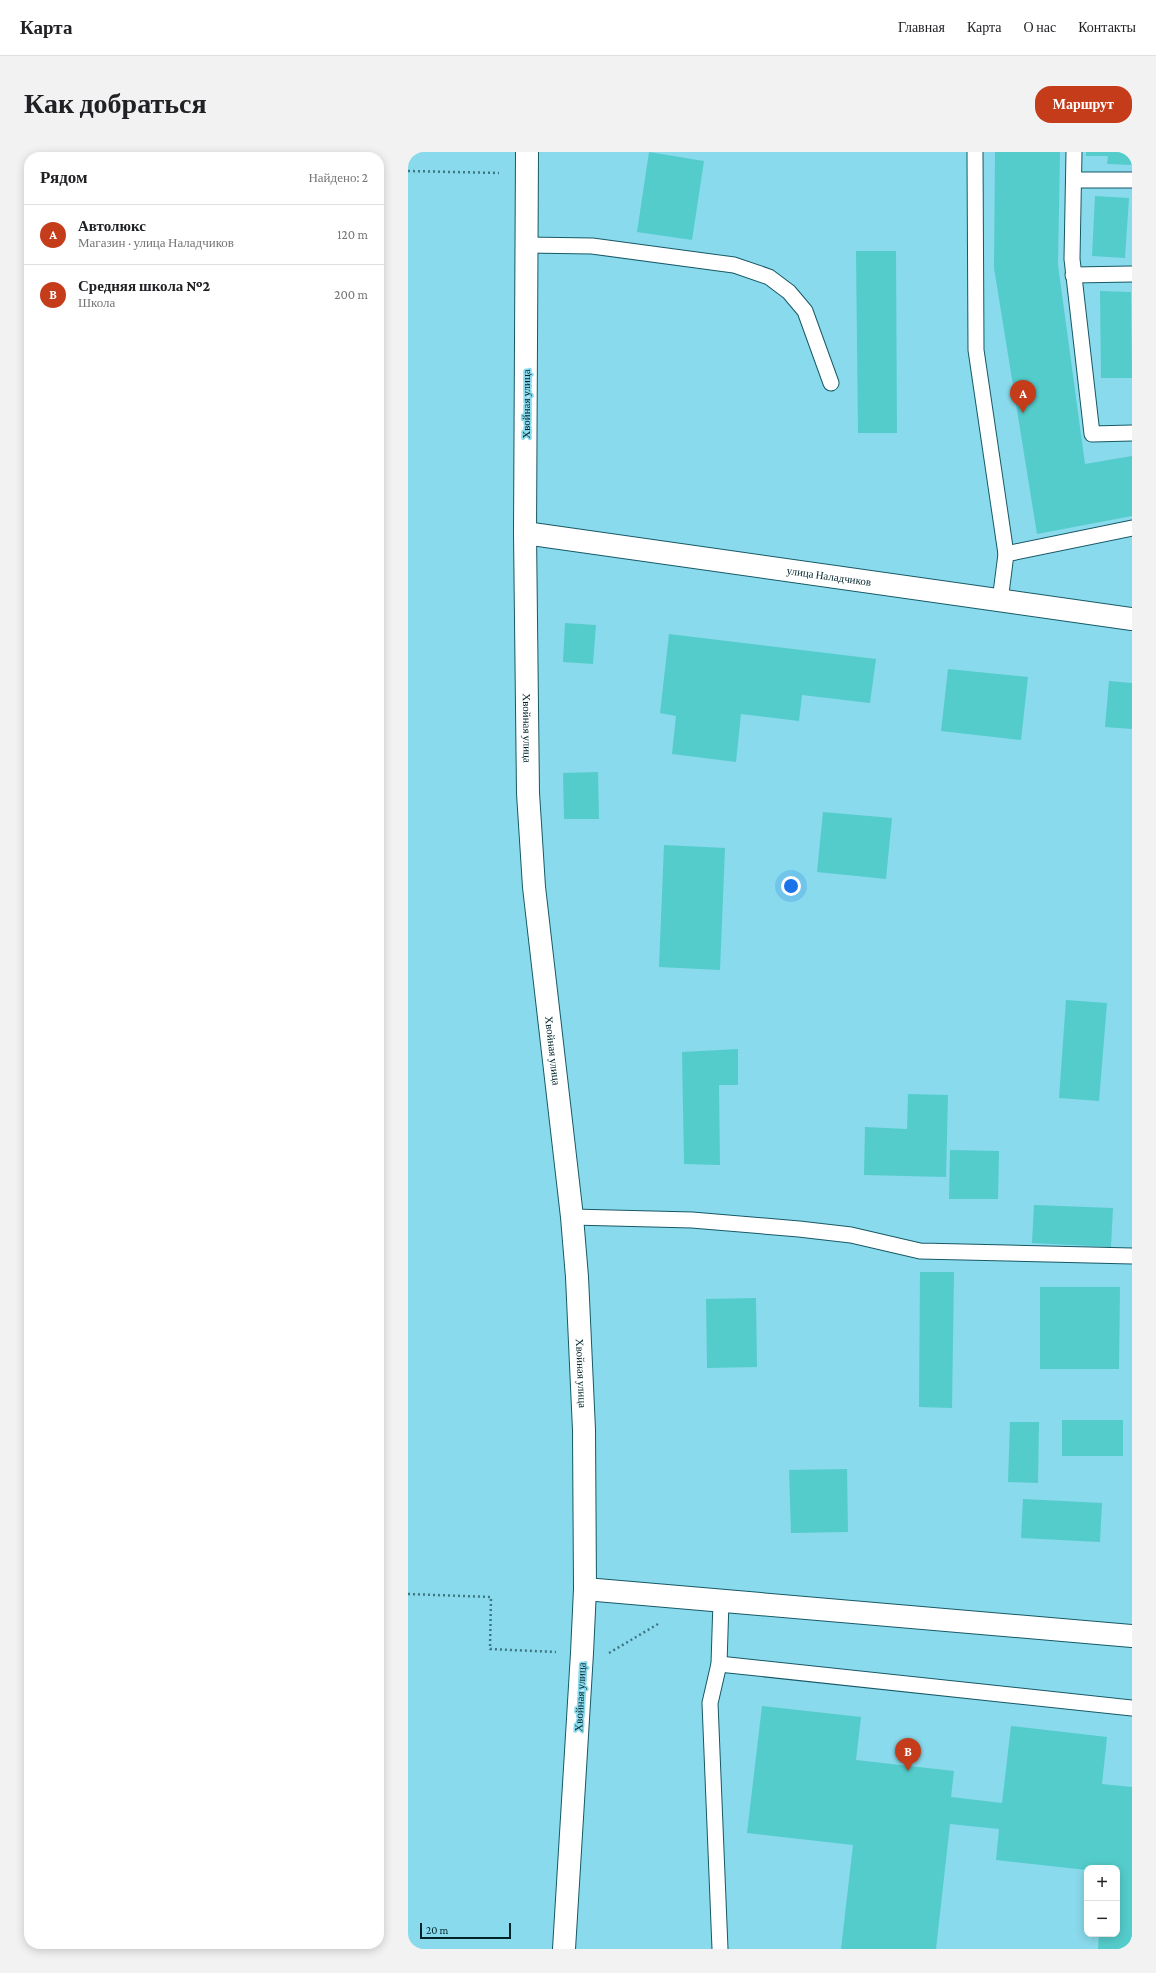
<!DOCTYPE html>
<html lang="ru">
<meta charset="utf-8">
<style>
:root{--surface:#fff;--page:#f2f2f2;--text:#202124;--muted:#757577;--line:#e0e0e0;--accent:#c53c1b}
body{margin:0;font-family:"Crimson Pro",serif;background:var(--page);color:var(--text)}
.controls{position:absolute;right:12px;bottom:12px;display:grid;overflow:hidden;border-radius:8px;box-shadow:0 2px 10px #0003}
.controls button{width:36px;height:36px;display:grid;place-items:center;padding:0;border:0;border-bottom:1px solid var(--line);background:var(--surface);color:var(--text);font:20px sans-serif}
.scale{position:absolute;left:12px;bottom:10px;width:91px;box-sizing:border-box;padding-left:4px;border:2px solid #00232a;border-top:0;font-size:11px;line-height:14px;white-space:nowrap;color:#00232a;-webkit-text-stroke:3px #89daec;paint-order:stroke}
.you{position:absolute;left:383px;top:734px;width:14px;height:14px;margin:-10px;border:3px solid #fff;border-radius:50%;background:#1a73e8;box-shadow:0 0 0 6px #1a73e833}
.badge{display:grid;place-items:center;width:26px;height:26px;border-radius:50%;background:var(--accent);color:#fff;font-size:13px;font-weight:700}
.pin{position:absolute;translate:-50% -33px;filter:drop-shadow(0 1px 2px #0008)}
.pin::after{content:'';position:absolute;top:21px;width:14px;height:12px;background:inherit;clip-path:polygon(0 0,100% 0,50% 100%)}
.list{margin:0;padding:0;list-style:none}
h2{display:flex;justify-content:space-between;align-items:center;height:52px;margin:0;padding:0 16px;font-size:17px}
h2 small{font-size:13px;font-weight:400;color:var(--muted)}
.list li{display:grid;grid-template-columns:26px 1fr auto;gap:12px;align-items:center;box-sizing:border-box;height:60px;padding:0 16px;border-top:1px solid var(--line)}
.list b{display:block;font-size:15px;white-space:nowrap}
.list p{margin:0;font-size:13px;white-space:nowrap;color:var(--muted)}
.list em{font-size:13px;font-style:normal;color:var(--muted)}
.map{position:relative;flex:none;width:724px;height:1797px;overflow:hidden;border-radius:16px}
header{display:flex;align-items:center;gap:24px;box-sizing:border-box;height:56px;padding:0 20px;background:var(--surface);border-bottom:1px solid var(--line)}
header strong{font-size:19px}
nav{display:flex;gap:22px;margin-inline-start:auto;font-size:14px}
.intro{display:flex;align-items:center;justify-content:space-between;box-sizing:border-box;height:96px;padding:0 24px}
h1{margin:0;font-size:28px}
.button{padding:10px 18px;border-radius:16px;background:var(--accent);color:#fff;font-size:14px;font-weight:700}
main{display:flex;gap:24px;padding:0 24px}
aside{flex:1;background:var(--surface);border-radius:16px;box-shadow:0 2px 10px #0003}
.map>svg:first-child{display:block}
.building{fill:#54cccb}
.lines{fill:none;stroke-linecap:round;stroke-linejoin:round}
.lane-casing{stroke:#175966;stroke-width:17}
.street-casing{stroke:#175966;stroke-width:24}
.path{stroke:#3e7682;stroke-width:2.5;stroke-dasharray:2 3;stroke-linecap:butt}
.lane{stroke:#fff;stroke-width:15}
.street{stroke:#fff;stroke-width:22}
.labels{text-anchor:middle;stroke-width:3.5;stroke-linejoin:round;paint-order:stroke}
.street-label{font-size:11px;fill:#00232a;stroke:#89daec}
</style>
<header>
<strong>Карта</strong>
<nav><a>Главная</a><a>Карта</a><a>О нас</a><a>Контакты</a></nav>
</header>
<div class="intro"><h1>Как добраться</h1><a class="button">Маршрут</a></div>
<main>
<aside>
<h2>Рядом<small>Найдено: 2</small></h2>
<ul class="list">
<li><span class="badge">A</span><div><b>Автолюкс</b><p>Магазин · улица Наладчиков</p></div><em>120 m</em></li>
<li><span class="badge">B</span><div><b>Средняя школа №2</b><p>Школа</p></div><em>200 m</em></li>
</ul>
</aside>
<div class="map">
<svg width="724" height="1797" viewBox="0 0 724 1797">
<rect width="100%" height="100%" fill="#89daec"/>
<g class="building">
<polygon points="241,0 296,9 284,88 229,80"/>
<polygon points="587,0 652,0 650,113 677,312 724,304 724,364 629,382 586,116"/>
<polygon points="678,0 724,0 724,13 699,12 700,4 678,4"/>
<polygon points="687,44 721,46 717,106 684,104"/>
<polygon points="448,99 488,99 489,281 450,281"/>
<polygon points="692,139 723,140 724,226 693,226"/>
<polygon points="157,471 188,473 185,512 155,510"/>
<polygon points="261,482 468,507 462,551 394,543 391,569 333,562 328,610 264,602 268,564 252,561"/>
<polygon points="540,517 620,525 613,588 533,579"/>
<polygon points="701,529 724,531 724,577 697,575"/>
<polygon points="190,620 191,667 156,667 155,621"/>
<polygon points="415,660 484,666 478,727 409,720"/>
<polygon points="256,693 317,696 312,818 251,815"/>
<polygon points="658,848 699,851 691,949 651,946"/>
<polygon points="330,897 330,933 311,933 312,1013 276,1012 274,900"/>
<polygon points="500,942 540,943 538,1025 456,1023 457,975 499,977"/>
<polygon points="542,998 591,999 590,1047 541,1047"/>
<polygon points="626,1053 705,1056 703,1095 624,1091"/>
<polygon points="512,1120 546,1120 544,1256 511,1255"/>
<polygon points="632,1135 712,1135 711,1217 632,1217"/>
<polygon points="348,1146 349,1215 299,1216 298,1147"/>
<rect x="654" y="1268" width="61" height="36"/>
<polygon points="602,1270 631,1270 630,1331 600,1330"/>
<polygon points="439,1317 440,1380 383,1381 381,1318"/>
<polygon points="615,1347 694,1351 692,1390 613,1386"/>
<polygon points="354,1554 453,1565 448,1608 546,1619 543,1645 594,1651 603,1574 699,1585 694,1632 724,1635 724,1797 690,1797 691,1782 709,1782 709,1716 679,1716 679,1718 588,1708 591,1677 542,1672 528,1797 433,1797 445,1693 339,1681"/>
</g>
<g class="lines">
<g class="lane-casing">
<g id="lane">
<polyline points="567,0 568,198 598,402"/>
<polyline points="666,0 664,107 684,282 724,281"/>
<polyline points="666,28 724,28"/>
<polyline points="119,93 184,94 326,113 361,125 381,140 397,159 423,231"/>
<polyline points="665,123 724,122"/>
<polyline points="592,449 598,402 724,376"/>
<polyline points="164,1065 284,1068 391,1077 443,1083 512,1099 724,1104"/>
<polyline points="311,1512 724,1556"/>
<polyline points="312,1797 302,1551 311,1512 313,1449"/>
</g>
</g>
<g class="street-casing">
<g id="street">
<path id="s1" d="M119 0 117 381 120 641 126 735 164 1065 169 1125 176 1278 177 1437 174 1501 156 1797"/>
<path id="s2" d="M117 381 724 467"/>
<polyline points="177,1437 724,1484"/>
</g>
</g>
<g class="path">
<polyline points="0,19 91,21"/>
<polyline points="0,1442 83,1445 82,1497 148,1500"/>
<polyline points="201,1501 250,1472"/>
</g>
<use href="#lane" class="lane"/>
<use href="#street" class="street"/>
</g>
<g class="labels">
<g class="street-label">
<text transform="translate(118 252) rotate(-90)" y="4">Хвойная улица</text>
<text dy="4" stroke="none"><textPath href="#s2" startOffset="307">улица Наладчиков</textPath></text>
<text dy="4" stroke="none"><textPath href="#s1" startOffset="576">Хвойная улица</textPath></text>
<text dy="4" stroke="none"><textPath href="#s1" startOffset="900">Хвойная улица</textPath></text>
<text dy="4" stroke="none"><textPath href="#s1" startOffset="1224">Хвойная улица</textPath></text>
<text transform="translate(172 1545) rotate(-87)" y="4">Хвойная улица</text>
</g>
</g>
</svg>
<div class="controls">
<button>+</button>
<button>−</button>
</div>
<div class="scale">20 m</div>
<div class="you"></div>
<div class="pin badge" style="left:615px;top:261px">A</div>
<div class="pin badge" style="left:500px;top:1619px">B</div>
</div>
</main>
